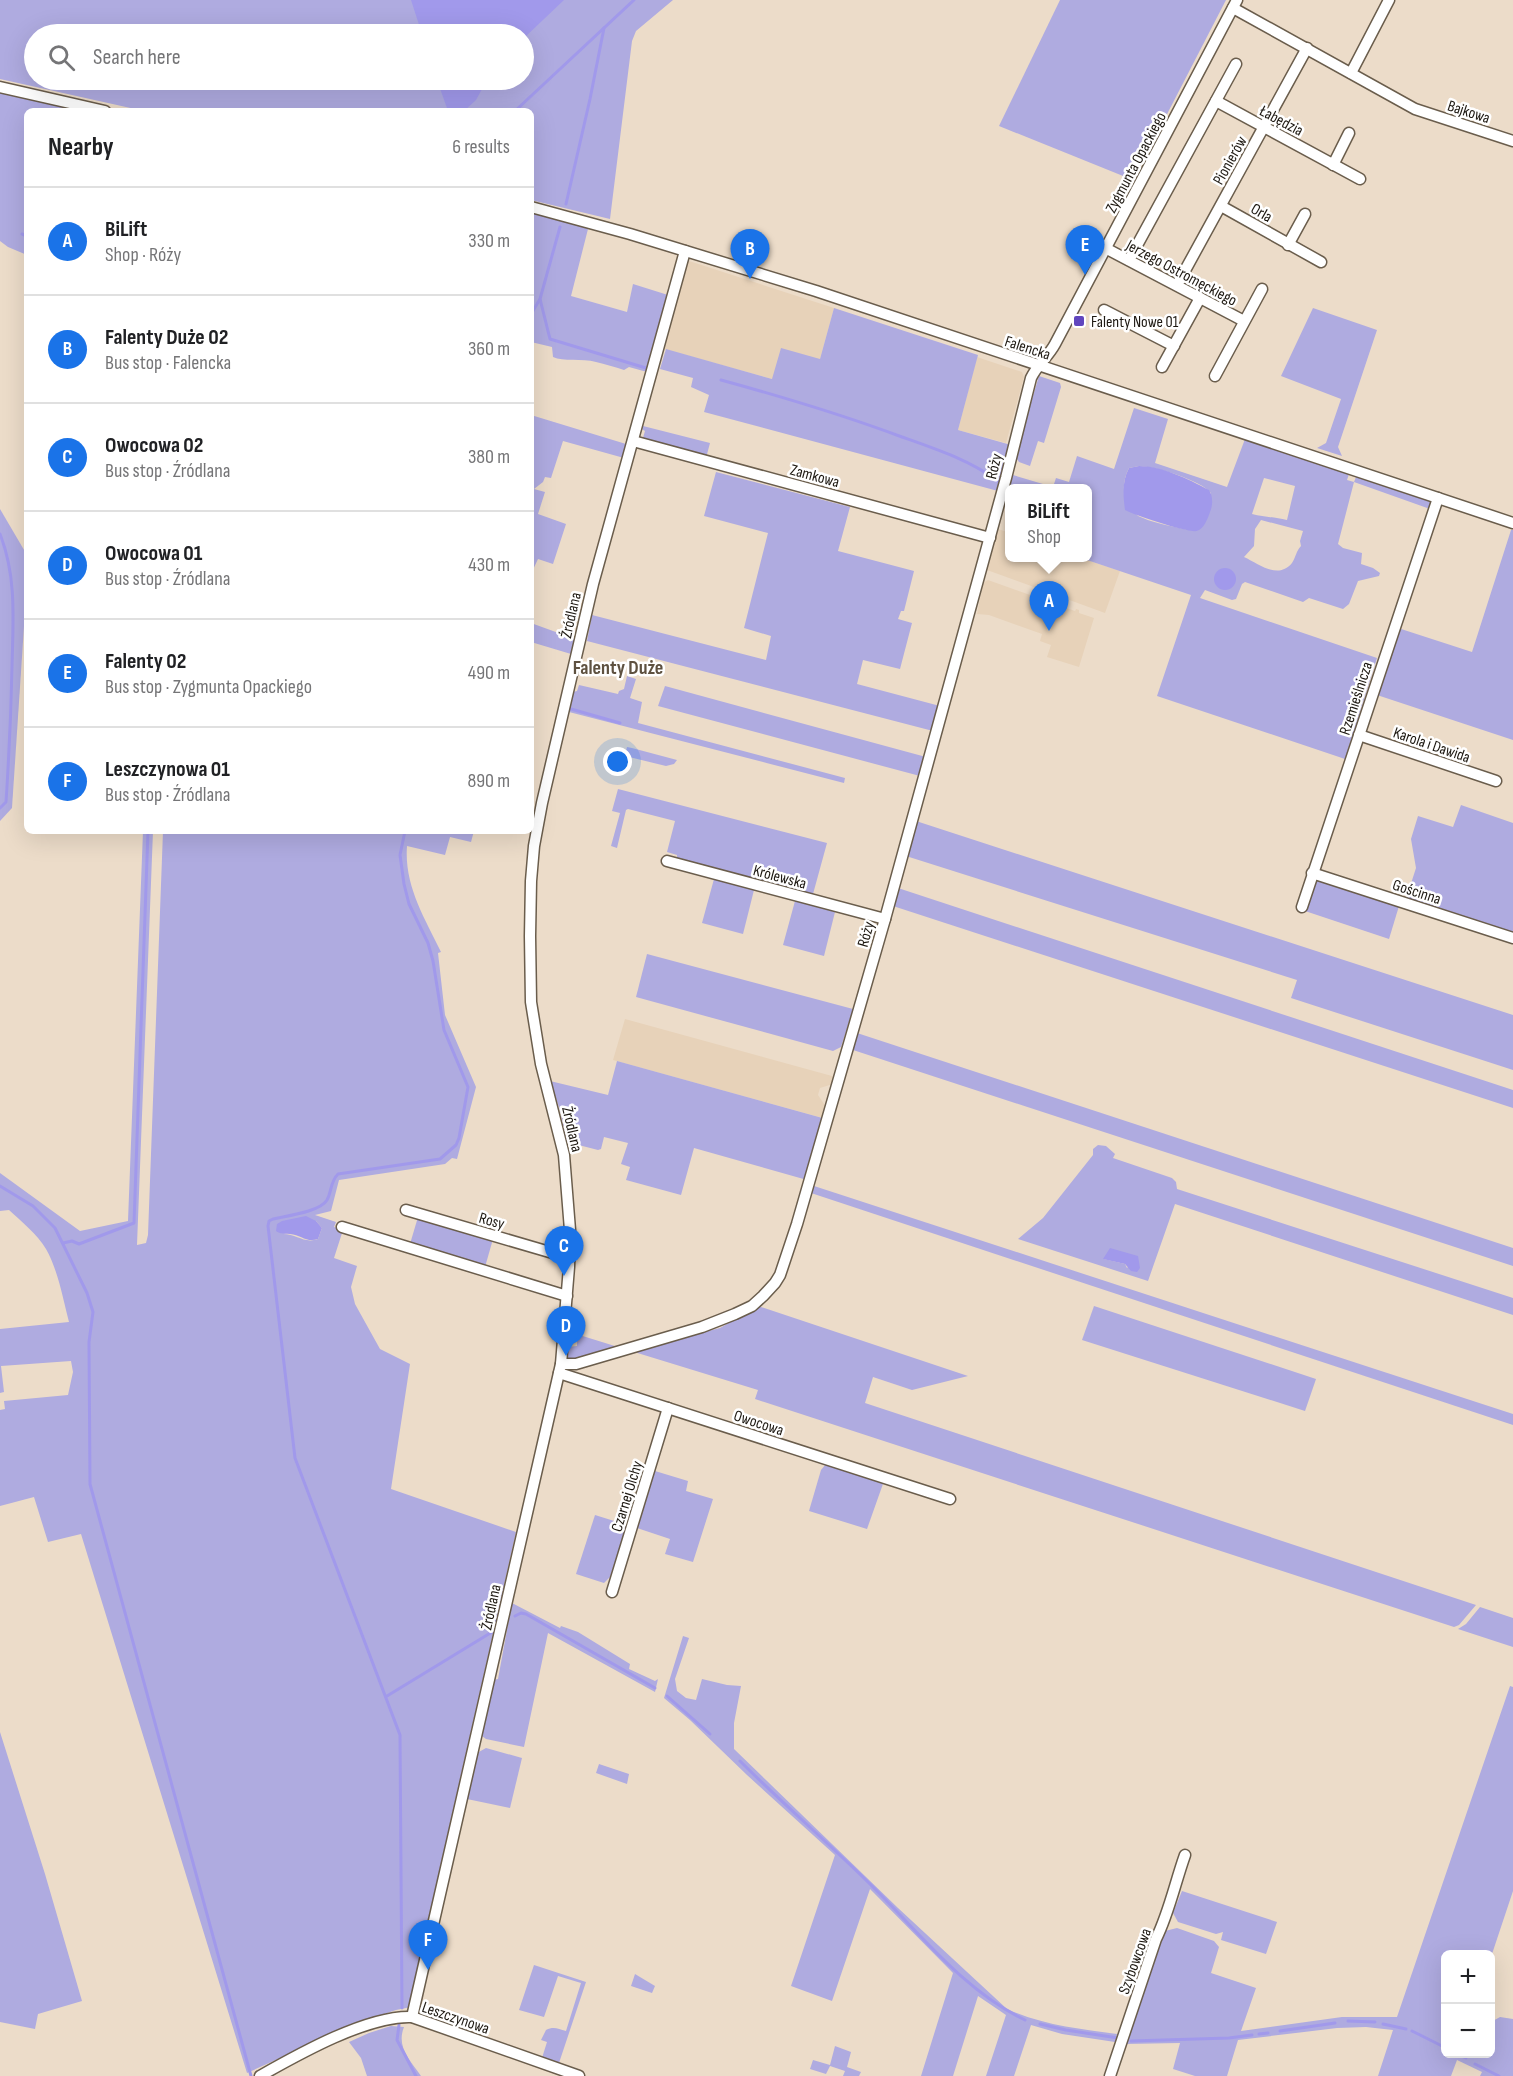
<!DOCTYPE html>
<meta charset="utf-8">
<style>
:root{--surface:#fff;--page:#f6f6f6;--text:#202124;--muted:#757577;--line:#e0e0e0;--accent:#1a73e8}
body{margin:0;font-family:"Sofia Sans Condensed",sans-serif;background:var(--page);color:var(--text)}
.controls{position:absolute;right:18px;bottom:18px;display:grid;overflow:hidden;border-radius:9px;box-shadow:0 6px 24px #0002}
.controls button{width:54px;height:54px;display:grid;place-items:center;padding:0;border:0;border-bottom:2px solid var(--line);background:var(--surface);color:var(--text);font:30px sans-serif}
.you{position:absolute;left:618px;top:762px;width:21px;height:21px;margin:-15px;border:4px solid #fff;border-radius:50%;background:#1a73e8;box-shadow:0 0 0 9px #1a73e833}
.badge{display:grid;place-items:center;width:39px;height:39px;border-radius:50%;background:var(--accent);color:#fff;font-size:20px;font-weight:700}
.pin{position:absolute;translate:-50% -50px;filter:drop-shadow(0 2px 3px #0008)}
.pin::after{content:'';position:absolute;top:32px;width:21px;height:18px;background:inherit;clip-path:polygon(0 0,100% 0,50% 100%)}
.popup{position:absolute;left:1005px;top:484px;width:87px;height:78px;box-sizing:border-box;display:grid;place-content:center;border-radius:9px;background:var(--surface);filter:drop-shadow(0 2px 4px #0005);font-size:20px;white-space:nowrap;color:var(--muted)}
.popup b{font-size:22px;color:var(--text)}
.popup::after{content:'';position:absolute;left:50%;top:100%;margin-left:-12px;border:12px solid transparent;border-top-color:var(--surface)}
.list{margin:0;padding:0;list-style:none}
h2{display:flex;justify-content:space-between;align-items:center;height:78px;margin:0;padding:0 24px;font-size:26px}
h2 small{font-size:20px;font-weight:400;color:var(--muted)}
.list li{display:grid;grid-template-columns:39px 1fr auto;gap:18px;align-items:center;box-sizing:border-box;height:108px;padding:0 24px;border-top:2px solid var(--line)}
.list b{display:block;font-size:22px;white-space:nowrap}
.list p{margin:0;font-size:20px;white-space:nowrap;color:var(--muted)}
.list em{font-size:20px;font-style:normal;color:var(--muted)}
.icon{flex:none;width:33px;height:33px;fill:none;stroke:currentColor;stroke-width:2;stroke-linecap:round;stroke-linejoin:round}
.map{position:relative;flex:none;width:1513px;height:2076px;overflow:hidden}
.search{position:absolute;background:var(--surface);box-shadow:0 6px 24px #0002;left:24px;top:24px;width:510px;height:66px;display:flex;align-items:center;gap:15px;box-sizing:border-box;padding:0 21px;border-radius:33px;color:var(--muted);font-size:22px}
.panel{position:absolute;background:var(--surface);box-shadow:0 6px 24px #0002;left:24px;top:108px;width:510px;height:726px;border-radius:9px}
.map>svg:first-child{display:block}
.built{fill:#e7d2b9}
.green{fill:#afabe0;fill-rule:evenodd}
.water{fill:#a199eb}
.lines{fill:none;stroke-linecap:round;stroke-linejoin:round}
.stream{stroke:#a199eb;stroke-width:3}
.minor-casing{stroke:#6a5d4c;stroke-width:13}
.minor{stroke:#fff;stroke-width:10}
.poi-dot{fill:#6045be;stroke:#fff;stroke-width:2}
.labels{text-anchor:middle;stroke-width:5;stroke-linejoin:round;paint-order:stroke}
.street-label{font-size:16px;fill:#1c1710;stroke:#fff}
.poi-label{font-size:16px;fill:#1c1710;stroke:#fff;text-anchor:start}
.quarter-label{font-size:20px;font-weight:bold;fill:#5e5140;stroke:#fff}
</style>
<div class="map">
<svg width="1513" height="2076" viewBox="0 0 1513 2076">
<rect width="100%" height="100%" fill="#ecdcc9"/>
<g class="built">
<polygon points="689,261 834,308 820,359 772,379 664,349 687,262"/>
<polygon points="977,357 1022,372 1024,377 1006,443 958,430"/>
<polygon points="998,529 1010,533 1010,558 1081,558 1120,571 1105,613 987,570"/>
<polygon points="988,580 1075,611 1076,609 1079,610 1079,613 1094,618 1079,667 1047,657 1051,645 1040,641 1042,634 989,615 977,614 983,583"/>
<polygon points="625,1019 832,1076 834,1080 833,1084 820,1088 818,1095 826,1107 823,1118 613,1060"/>
</g>
<g class="green">
<path d="M0 0H673L636 31 632 41 610 219 531 200V111H144L0 79ZM34 34H524V80H34Z"/>
<polygon points="1060,0 1226,0 1133,180 999,126"/>
<polygon points="0,93 80,111 27,111 27,255 8,247 0,241"/>
<path d="M531 213 563 220 588 229 571 296 627 312 633 284 668 295 647 372 629 367 624 370C615 367 605 364 596 362 582 358 563 362 553 357L552 347 531 342Z"/>
<polygon points="834,308 978,355 958,430 1011,445 998,491 704,412 709,395 691,387 693,378 660,369 666,349 772,379 781,348 820,359"/>
<polygon points="1313,308 1377,330 1338,447 1342,456 1317,448 1326,443 1341,399 1281,376"/>
<polygon points="1039,376 1060,383 1061,387 1044,443 1038,441 1030,466 1019,462 1015,456"/>
<path d="M1134 408 1168 419 1155 463 1227 487 1245 439 1349 474 1347 480 1354 482 1356 477 1432 502 1430 509 1354 482 1338 544 1343 548 1362 553 1361 564 1373 568 1380 573 1379 576 1358 581 1349 604 1343 609 1309 598 1303 602 1245 582 1242 584 1236 599 1232 600 1205 590 1200 598 1377 658 1345 759 1157 696 1191 595 1081 558H1088V488H1009L1013 475 1053 487 1056 478 1069 482 1077 456 1114 469ZM1139 466C1155 466 1202 481 1211 493L1197 531C1186 530 1144 521 1137 515 1123 502 1120 485 1129 468ZM1264 478 1295 486 1287 520C1274 517 1264 517 1252 514ZM1261 520 1303 531 1300 541 1301 546C1296 551 1296 557 1292 563 1278 580 1259 564 1244 557L1254 546 1255 529Z"/>
<polygon points="531,415 626,444 624,458 563,441 551,478 545,477 543,482 534,489 545,492 538,514 566,524 553,564 538,559 531,574"/>
<polygon points="643,426 710,443 706,458 642,441 645,431 642,429"/>
<polygon points="716,472 850,507 838,551 914,571 904,611 901,611 898,619 912,623 900,669 863,660 857,684 940,706 933,731 587,641 592,615 766,660 771,636 744,628 768,533 704,516"/>
<polygon points="0,509 27,555 27,581 12,808 0,821"/>
<polygon points="1511,530 1513,530 1513,740 1377,695 1398,628 1472,652"/>
<polygon points="531,623 575,639 571,654 531,642"/>
<polygon points="627,676 636,679 630,698 642,702 638,723 845,778 844,783 569,712 573,692 577,691 579,685 618,694 619,691 624,689"/>
<polygon points="665,686 926,757 920,776 658,706"/>
<polygon points="627,747 632,748 677,760 674,764 666,766 625,756"/>
<polygon points="618,789 827,843 813,894 677,858 677,855 667,852 675,821 628,809 626,810 617,848 611,846 620,813 612,811"/>
<polygon points="1461,805 1513,823 1513,934 1406,899 1416,868 1411,839 1418,816 1453,827"/>
<polygon points="916,821 1513,1015 1513,1070 1291,998 1297,980 906,856"/>
<path d="M143 831H153L137 1245 146 1243 148 1235 163 831H474L471 842 450 837 445 855 407 846C404 885 424 917 441 952L438 953 445 1015 476 1087 457 1159 452 1158 445 1164 339 1180 331 1211 315 1215 336 1222 334 1227 343 1230 334 1258 357 1266 351 1287 355 1304 380 1349 410 1364 391 1489 516 1532 418 1965 411 2007 396 2010 355 2024 247 2073 81 1534 48 1542 34 1497 0 1506V1410L5 1409 4 1401 68 1395 73 1372 71 1361 1 1366 4 1392 0 1393V1329L69 1322C63 1299 58 1270 46 1249 37 1234 22 1222 9 1210L0 1211V1173L80 1231 128 1221ZM316 1221 322 1228 318 1239C304 1244 297 1234 283 1234Z"/>
<polygon points="714,879 754,890 743,934 702,923"/>
<polygon points="1316,879 1399,906 1389,939 1305,911"/>
<polygon points="898,888 1513,1090 1513,1108 893,906"/>
<polygon points="795,901 835,912 824,956 783,945"/>
<polygon points="647,954 853,1009 841,1047 833,1051 636,997"/>
<polygon points="854,1032 1513,1248 1513,1266 850,1049"/>
<polygon points="617,1061 826,1119 807,1180 694,1148 681,1195 626,1180 630,1167 621,1164 628,1143 604,1137 601,1149 598,1150 567,1142 560,1110 550,1081 608,1095"/>
<path d="M1098 1145 1106 1146 1115 1154 1113 1158 1172 1178 1176 1182 1177 1189 1513 1298V1315L1175 1204 1148 1281 1018 1239 1043 1218 1093 1155V1149ZM1138 1256 1127 1268 1125 1264 1104 1259Z"/>
<polygon points="811,1185 1513,1414 1513,1425 811,1193"/>
<polygon points="418,1217 493,1239 485,1267 410,1244"/>
<polygon points="758,1306 968,1376 912,1390 873,1377 865,1403 1476,1605 1459,1625 1454,1627 755,1399 758,1390 631,1351 720,1328"/>
<polygon points="1094,1306 1316,1379 1305,1411 1082,1340"/>
<polygon points="573,1333 618,1347 578,1361 568,1359 568,1347 577,1346 577,1341 572,1340"/>
<polygon points="826,1464 884,1481 867,1529 809,1511 821,1470"/>
<polygon points="655,1471 688,1481 686,1491 713,1499 693,1562 665,1554 670,1539 637,1528"/>
<polygon points="595,1515 627,1525 610,1577 604,1583 576,1574"/>
<polygon points="512,1603 560,1628 561,1626 578,1632 630,1664 629,1669 655,1681 658,1679 655,1692 548,1633 524,1747 486,1739 482,1736 493,1680 498,1679"/>
<polygon points="1480,1607 1513,1618 1513,1647 1458,1629 1466,1624"/>
<path d="M683 1636 689 1638 675 1679 677 1691 686 1698 696 1700 702 1679 727 1685 741 1686 734 1723V1749L898 1908 1007 2009C1042 2025 1079 2029 1117 2034L1115 2042 1062 2034 1031 2025 1014 2076H986L1006 2015 978 1996 953 2076H921L953 1973 870 1889 832 2001 791 1986 835 1855 747 1775 690 1720 664 1698Z"/>
<polygon points="1510,1686 1513,1687 1513,1891 1491,1957 1490,1954 1446,1954 1446,2054 1490,2054 1491,2022 1500,2017 1513,2019 1513,2076 1480,2076 1482,2072 1457,2060 1451,2076 1378,2076 1393,2030 1366,2027 1337,2028 1238,2040 1227,2076 1195,2076 1173,2069 1180,2043 1125,2044 1155,1954 1165,1931 1177,1928 1214,1941 1219,1947 1211,1973 1256,1988 1241,2031 1342,2017 1397,2017"/>
<polygon points="0,1732 45,1874 82,2001 38,2014 35,2029 0,2022"/>
<polygon points="486,1748 522,1758 510,1808 467,1799 477,1753"/>
<polygon points="599,1764 629,1774 627,1784 596,1773"/>
<polygon points="1182,1891 1277,1922 1266,1954 1221,1940 1223,1932 1216,1934 1178,1922 1173,1913"/>
<path d="M534 1965 586 1982 559 2063 542 2058 547 2042 541 2040 546 2030C554 2026 558 2029 566 2031L581 1983 558 1976 544 2017 519 2010Z"/>
<polygon points="635,1974 655,1986 652,1993 631,1986"/>
<path d="M391 2026 404 2027C396 2047 410 2060 421 2076H367L361 2058 349 2042 369 2033Z"/>
<polygon points="835,2046 851,2052 847,2067 861,2072 859,2076 843,2076 845,2071 830,2066 826,2074 810,2069 813,2060 830,2065"/>
</g>
<g class="water">
<polygon points="411,0 564,0 524,38 524,34 422,34"/>
<polygon points="437,80 487,80 476,100 464,111 448,111"/>
<path d="M1139 466C1162 466 1188 479 1209 490 1213 496 1213 505 1210 512 1208 518 1204 529 1197 531 1188 533 1134 515 1125 510 1123 495 1122 481 1129 468Z"/>
<circle cx="1225" cy="579" r="11"/>
<path d="M306 1216 316 1221 322 1228 318 1239C307 1243 301 1235 290 1234 284 1233 282 1235 276 1231L277 1224 282 1221Z"/>
<polygon points="1110,1248 1138,1256 1140,1268 1137,1272 1131,1271 1125,1264 1103,1259"/>
</g>
<g class="lines">
<g class="stream">
<polyline points="515,111 634,0"/>
<polyline points="566,204 590,99 604,28"/>
<polyline points="22,234 27,236"/>
<polyline points="540,299 550,339 646,368"/>
<polyline points="531,314 540,299 560,227"/>
<path d="M721 380C783 397 843 415 902 437 936 449 969 460 998 481"/>
<polyline points="1014,486 1025,488"/>
<path d="M0 534C17 577 13 622 12 667 11 712 9 757 6 802L0 808"/>
<polyline points="571,709 620,723"/>
<polyline points="0,1186 33,1206 55,1228 87,1293 93,1312 89,1342 90,1484 251,2076"/>
<polyline points="63,1243 72,1241 79,1244 134,1223 148,831"/>
<polyline points="515,1616 521,1613 526,1614 655,1688"/>
<polyline points="387,1696 492,1632"/>
<polyline points="667,1696 710,1734"/>
<path d="M740 1761C784 1805 831 1845 875 1889 922 1936 965 1991 1025 2020"/>
<path d="M402 2008 400 1735 295 1458 268 1226 269 1221 273 1219C285 1216 320 1212 327 1200 332 1191 330 1182 338 1174L440 1159 456 1145 459 1138 468 1087 444 1030 433 961 428 943 409 904 404 884 400 855 405 831"/>
<polyline points="1348,2021 1375,2022"/>
<polyline points="1040,2024 1066,2030 1118,2038"/>
<polyline points="1383,2024 1406,2029"/>
<polyline points="399,2025 397,2040 416,2076"/>
<polyline points="1280,2031 1335,2023"/>
<polyline points="1412,2031 1446,2048"/>
<polyline points="1259,2034 1268,2033"/>
<polyline points="1131,2041 1229,2038 1252,2035"/>
<polyline points="1457,2054 1466,2058"/>
<polyline points="1475,2064 1499,2076"/>
</g>
<g class="minor-casing">
<g id="minor">
<polyline points="1233,8 1415,109 1513,141"/>
<polyline points="1351,73 1389,0"/>
<polyline points="0,87 105,111"/>
<polyline points="1216,101 1360,179"/>
<polyline points="1333,165 1349,133"/>
<polyline points="1221,206 1321,262"/>
<polyline points="531,207 630,234 816,291 1513,523"/>
<polyline points="1288,245 1305,214"/>
<polyline points="1107,249 1244,321"/>
<polyline points="1129,260 1236,64"/>
<polyline points="1177,285 1307,48"/>
<polyline points="1104,310 1174,346"/>
<polyline points="1162,367 1200,298"/>
<polyline points="1215,376 1262,289"/>
<polyline points="633,441 990,538"/>
<polyline points="1359,735 1496,781"/>
<polyline points="667,861 885,919"/>
<polyline points="1312,873 1513,938"/>
<polyline points="1302,907 1438,498"/>
<polyline points="406,1210 570,1258"/>
<polyline points="342,1227 567,1296"/>
<path d="M561 1364H576L702 1327 735 1314 752 1306 763 1296 775 1283 780 1275 797 1224 885 919 1006 478 1031 378C1037 365 1048 357 1055 344L1237 0"/>
<polyline points="559,1373 950,1499"/>
<polyline points="612,1592 668,1408"/>
<polyline points="412,2017 561,1364 569,1267 570,1230 564,1155 541,1064 531,1002 530,936 531,881 534,846 542,803 593,584 685,251"/>
<path d="M260 2076C299 2054 368 2015 412 2017L579 2076"/>
<path d="M1110 2076 1156 1939C1169 1913 1175 1883 1185 1855"/>
</g>
</g>
<use href="#minor" class="minor"/>
</g>
<rect class="poi-dot" x="1073" y="315" width="12" height="12" rx="3"/>
<g class="labels">
<g class="street-label">
<text transform="translate(1469 111) rotate(18)" y="6">Bajkowa</text>
<text transform="translate(1282 120) rotate(28)" y="6">Łabędzia</text>
<text transform="translate(1229 160) rotate(-61)" y="6">Pionierów</text>
<text transform="translate(1135 162) rotate(-62)" y="6">Zygmunta Opackiego</text>
<text transform="translate(1262 212) rotate(30)" y="6">Orla</text>
<text transform="translate(1182 272) rotate(28)" y="6">Jerzego Ostromęckiego</text>
<text transform="translate(1028 347) rotate(18)" y="6">Falencka</text>
<text transform="translate(993 466) rotate(-76)" y="6">Róży</text>
<text transform="translate(815 475) rotate(15)" y="6">Zamkowa</text>
<text transform="translate(570 615) rotate(-77)" y="6">Źródlana</text>
<text transform="translate(1355 698) rotate(-72)" y="6">Rzemieślnicza</text>
<text transform="translate(1432 744) rotate(19)" y="6">Karola i Dawida</text>
<text transform="translate(780 876) rotate(15)" y="6">Królewska</text>
<text transform="translate(1417 891) rotate(18)" y="6">Gościnna</text>
<text transform="translate(865 934) rotate(-74)" y="6">Róży</text>
<text transform="translate(573 1129) rotate(77)" y="6">Źródlana</text>
<text transform="translate(492 1220) rotate(16)" y="6">Rosy</text>
<text transform="translate(759 1422) rotate(18)" y="6">Owocowa</text>
<text transform="translate(626 1496) rotate(-73)" y="6">Czarnej Olchy</text>
<text transform="translate(490 1607) rotate(-78)" y="6">Źródlana</text>
<text transform="translate(1134 1961) rotate(-70)" y="6">Szybowcowa</text>
<text transform="translate(456 2017) rotate(19)" y="6">Leszczynowa</text>
</g>
<g class="poi-label">
<text x="1091" y="327">Falenty Nowe 01</text>
</g>
<g class="quarter-label">
<text x="618" y="674">Falenty Duże</text>
</g>
</g>
</svg>
<div class="controls">
<button>+</button>
<button>−</button>
</div>
<div class="you"></div>
<div class="pin badge" style="left:1049px;top:631px">A</div>
<div class="popup"><b>BiLift</b>Shop</div>
<div class="pin badge" style="left:750px;top:279px">B</div>
<div class="pin badge" style="left:564px;top:1276px">C</div>
<div class="pin badge" style="left:566px;top:1356px">D</div>
<div class="pin badge" style="left:1085px;top:275px">E</div>
<div class="pin badge" style="left:428px;top:1970px">F</div>
<div class="search"><svg class="icon" aria-label="search" viewBox="0 0 24 24"><circle cx="10" cy="10" r="6"/><path d="M15 15l6 6"/></svg>Search here</div>
<section class="panel">
<h2>Nearby<small>6 results</small></h2>
<ul class="list">
<li><span class="badge">A</span><div><b>BiLift</b><p>Shop · Róży</p></div><em>330 m</em></li>
<li><span class="badge">B</span><div><b>Falenty Duże 02</b><p>Bus stop · Falencka</p></div><em>360 m</em></li>
<li><span class="badge">C</span><div><b>Owocowa 02</b><p>Bus stop · Źródlana</p></div><em>380 m</em></li>
<li><span class="badge">D</span><div><b>Owocowa 01</b><p>Bus stop · Źródlana</p></div><em>430 m</em></li>
<li><span class="badge">E</span><div><b>Falenty 02</b><p>Bus stop · Zygmunta Opackiego</p></div><em>490 m</em></li>
<li><span class="badge">F</span><div><b>Leszczynowa 01</b><p>Bus stop · Źródlana</p></div><em>890 m</em></li>
</ul>
</section>
</div>
